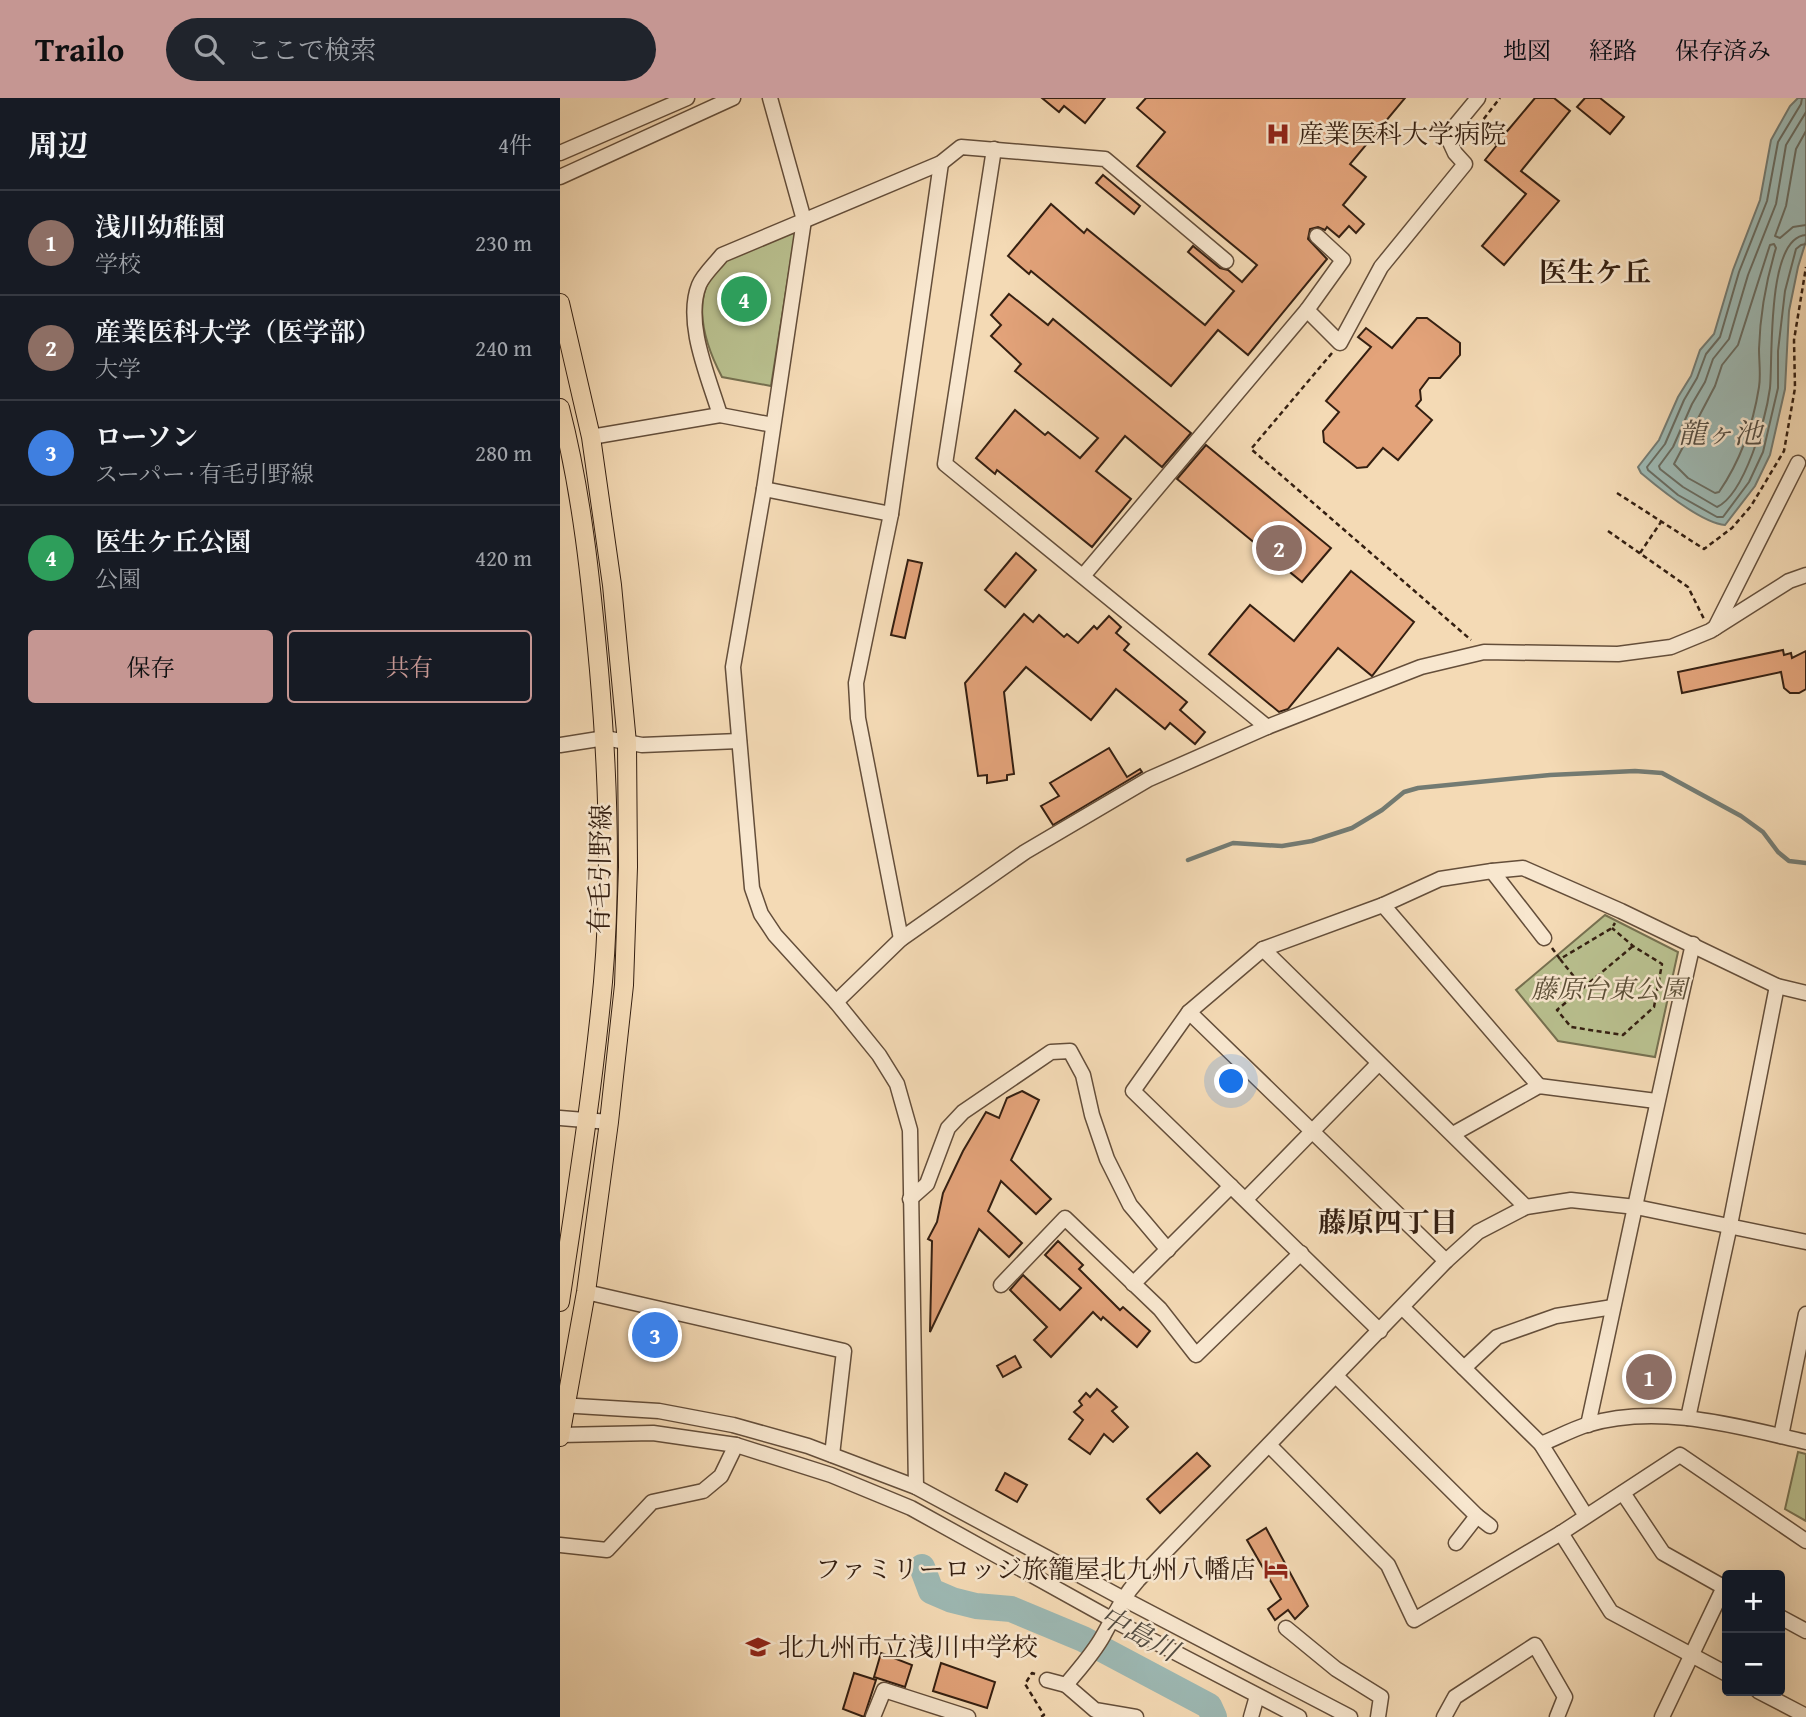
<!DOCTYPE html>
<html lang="ja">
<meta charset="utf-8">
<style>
:root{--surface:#171b24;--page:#20242c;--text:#f1f3f6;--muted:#9ea1a6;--line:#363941;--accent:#c59692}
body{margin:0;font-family:"Gentium Book Plus","Noto Serif JP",serif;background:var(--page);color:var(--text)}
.controls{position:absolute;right:21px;bottom:21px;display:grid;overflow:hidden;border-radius:7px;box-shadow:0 7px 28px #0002}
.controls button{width:63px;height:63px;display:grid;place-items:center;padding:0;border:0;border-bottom:2px solid var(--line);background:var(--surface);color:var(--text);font:35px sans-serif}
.you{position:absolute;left:672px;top:984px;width:24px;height:24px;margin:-18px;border:5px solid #fff;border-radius:50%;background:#1a73e8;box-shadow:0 0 0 10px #1a73e833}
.badge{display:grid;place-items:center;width:46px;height:46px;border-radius:50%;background:var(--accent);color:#fff;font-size:23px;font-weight:700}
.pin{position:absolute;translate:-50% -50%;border:4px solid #fff;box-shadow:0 2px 7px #0006}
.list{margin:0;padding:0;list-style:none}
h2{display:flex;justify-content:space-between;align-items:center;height:91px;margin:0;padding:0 28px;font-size:30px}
h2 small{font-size:23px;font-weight:400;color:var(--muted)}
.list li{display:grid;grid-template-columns:46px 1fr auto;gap:21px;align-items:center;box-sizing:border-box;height:105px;padding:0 28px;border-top:2px solid var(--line)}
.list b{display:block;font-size:26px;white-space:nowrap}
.list p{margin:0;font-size:23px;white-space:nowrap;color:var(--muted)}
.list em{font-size:23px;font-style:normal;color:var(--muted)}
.actions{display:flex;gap:14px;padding:21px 28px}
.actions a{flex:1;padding:16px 0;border:2px solid var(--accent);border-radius:7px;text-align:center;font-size:24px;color:var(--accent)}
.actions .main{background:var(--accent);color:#111}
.icon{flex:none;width:38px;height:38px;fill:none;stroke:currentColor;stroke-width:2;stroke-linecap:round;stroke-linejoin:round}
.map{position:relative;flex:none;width:1246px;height:1619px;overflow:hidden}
header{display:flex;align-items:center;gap:42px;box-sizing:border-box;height:98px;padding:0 35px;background:var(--accent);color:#111}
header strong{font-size:33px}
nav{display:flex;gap:38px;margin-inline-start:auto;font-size:24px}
.search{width:490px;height:63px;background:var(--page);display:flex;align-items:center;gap:18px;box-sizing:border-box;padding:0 24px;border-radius:38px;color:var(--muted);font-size:26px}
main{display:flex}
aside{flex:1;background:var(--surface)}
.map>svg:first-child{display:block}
.green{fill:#b9c08f;stroke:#767050;stroke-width:2}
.water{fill:#9db9b4;stroke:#737b73;stroke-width:2}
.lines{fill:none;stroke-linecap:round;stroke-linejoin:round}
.shore{stroke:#686c62;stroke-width:2}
.stream{stroke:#737b73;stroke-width:4.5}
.river{stroke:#9db9b4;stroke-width:26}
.building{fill:#e3a37a;stroke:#341f11;stroke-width:2}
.minor-casing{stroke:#644e3a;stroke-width:17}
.major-casing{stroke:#341f11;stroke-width:20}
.path{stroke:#341f11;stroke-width:2.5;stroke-dasharray:5 3.5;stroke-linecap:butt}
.minor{stroke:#f8e7cf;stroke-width:14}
.major{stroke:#f4dab5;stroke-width:18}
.labels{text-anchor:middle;stroke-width:5;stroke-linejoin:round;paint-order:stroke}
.poi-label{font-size:26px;fill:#341f11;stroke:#f8e7cf;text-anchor:start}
.street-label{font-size:26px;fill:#341f11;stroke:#f8e7cf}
.park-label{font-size:26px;font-style:italic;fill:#5c4f37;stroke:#f8e7cf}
.neighbourhood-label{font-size:28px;font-weight:bold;fill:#341f11;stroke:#f8e7cf}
.water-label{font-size:28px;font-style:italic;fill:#544d42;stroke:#f8e7cf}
</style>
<header>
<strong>Trailo</strong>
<div class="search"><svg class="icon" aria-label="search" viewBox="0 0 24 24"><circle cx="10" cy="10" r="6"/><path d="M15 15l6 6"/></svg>ここで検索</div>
<nav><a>地図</a><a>経路</a><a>保存済み</a></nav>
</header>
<main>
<aside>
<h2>周辺<small>4件</small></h2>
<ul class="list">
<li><span class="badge" style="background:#8d6e63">1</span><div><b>浅川幼稚園</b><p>学校</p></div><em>230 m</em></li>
<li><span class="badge" style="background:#8d6e63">2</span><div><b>産業医科大学（医学部）</b><p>大学</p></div><em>240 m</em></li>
<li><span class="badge" style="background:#3f7fe0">3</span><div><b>ローソン</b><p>スーパー · 有毛引野線</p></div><em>280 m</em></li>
<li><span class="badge" style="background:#2e9e5b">4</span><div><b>医生ケ丘公園</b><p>公園</p></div><em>420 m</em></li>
</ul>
<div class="actions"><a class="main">保存</a><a>共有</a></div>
</aside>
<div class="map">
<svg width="1246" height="1619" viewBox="0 0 1246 1619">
<rect width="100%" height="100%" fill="#f4dab5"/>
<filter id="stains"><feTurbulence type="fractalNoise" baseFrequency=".00286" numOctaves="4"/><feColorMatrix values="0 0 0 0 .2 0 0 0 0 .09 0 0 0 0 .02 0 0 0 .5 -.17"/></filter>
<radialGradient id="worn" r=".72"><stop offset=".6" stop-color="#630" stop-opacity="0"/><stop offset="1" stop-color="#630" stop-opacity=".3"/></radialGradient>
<g class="green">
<path d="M231 134 235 136 211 288 162 279C142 241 126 187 172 159 190 148 212 142 231 134Z"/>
<polygon points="1045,817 1118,854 1095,959 998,943 956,892"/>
<polygon points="1238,1354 1246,1356 1246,1423 1225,1411"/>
</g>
<path class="water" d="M1238 0H1246V143L1238 169 1229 213 1225 291 1210 357 1195 388 1165 427C1141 425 1100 391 1081 375L1078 369 1099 342 1118 299 1131 278 1140 252 1154 236 1173 172 1200 102 1211 42 1230 8Z"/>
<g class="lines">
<g class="shore">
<polyline points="1242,0 1241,6 1218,44 1207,103 1179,174 1160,239 1146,256 1137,280 1124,302 1105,346 1087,369 1088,372 1118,397 1157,419 1163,419 1189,384 1203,354 1218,290 1218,253 1225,193 1236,151 1241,147 1246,146"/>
<path d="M1246 14 1226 47 1216 106 1188 177 1169 241 1153 261 1145 284 1132 306 1113 349 1099 368 1100 371 1123 389 1157 409C1185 396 1206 319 1210 290 1213 261 1206 139 1246 137"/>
<polyline points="1246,33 1236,51 1226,108 1215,138 1220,140 1233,129 1246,127"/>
<path d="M1214 146 1216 150C1206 183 1200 217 1199 251 1199 264 1201 277 1199 289 1193 327 1181 362 1159 394L1155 395 1128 380 1114 366 1155 288 1162 267 1178 247 1208 153 1210 147Z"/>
</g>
<polyline class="stream" points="628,762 673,745 722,748 752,743 792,730 822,712 844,694 858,690 990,677 1075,673 1102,675 1181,718 1203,734 1218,754 1229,763 1246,765"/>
<polyline class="river" points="362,1469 371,1493 392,1502 416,1508 451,1511 523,1541 649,1608 654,1619"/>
</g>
<g class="building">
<polygon points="482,0 545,0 525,25 504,8 499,14"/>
<polygon points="586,0 845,0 790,66 806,79 783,107 804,126 796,135 789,128 779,139 767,129 765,132 758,129 750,131 748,141 767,161 688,257 658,232 611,288 471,173 469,176 448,158 491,106 524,135 527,131 645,227 674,193 628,154 633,148 660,170 668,172 682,184 697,167 577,68 605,34 577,10"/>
<polygon points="975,0 994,0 1010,13 961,73 999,103 944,167 922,148 966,96 925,62 937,47 924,36 932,26 944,37"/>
<polygon points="1025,0 1040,0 1064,19 1050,36 1017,9"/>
<polygon points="543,77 580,108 574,116 536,85"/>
<polygon points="449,196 488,227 493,221 631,335 602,369 565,338 536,373 571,401 532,449 437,372 435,376 416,360 455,312 485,337 488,334 520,360 538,340 455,273 461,266 431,238 441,227 431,217"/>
<polygon points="857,220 867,220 900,245 900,257 880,280 869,280 860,292 861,302 856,308 872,322 838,362 823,350 807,369 797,370 764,344 763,333 779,314 766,303 811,249 798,239 806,230 832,250"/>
<polygon points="646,347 771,450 742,484 617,381"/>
<polygon points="456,455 476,472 445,509 425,492"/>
<polygon points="348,462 362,465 345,540 331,537"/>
<polygon points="791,473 854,524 812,578 778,550 728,611 719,614 649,556 690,507 734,543"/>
<polygon points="464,516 473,524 479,517 504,539 507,536 518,545 534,528 537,531 549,518 561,529 556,535 569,546 564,552 627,604 620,612 645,634 635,646 610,625 605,631 556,591 531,622 466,569 444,594 454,676 447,677 447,682 427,685 427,677 418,678 405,585"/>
<polygon points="1223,552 1224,557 1231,555 1232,560 1246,553 1246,591 1239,595 1230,595 1224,590 1221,574 1122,595 1118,574"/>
<polygon points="549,650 567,679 580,671 582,674 493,727 481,708 499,698 490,685"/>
<polygon points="462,993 479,1002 451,1062 491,1101 476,1116 441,1083 428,1113 462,1145 449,1159 419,1131 370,1234 372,1143 368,1141 377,1124 383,1095 403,1053 426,1014 439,1020 447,1000"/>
<polygon points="498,1143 523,1167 519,1171 560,1212 563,1209 590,1233 577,1249 543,1219 541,1222 533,1214 491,1259 474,1242 487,1229 450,1192 463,1177 500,1212 521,1190 485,1157"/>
<polygon points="78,1222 114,1227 109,1258 83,1256 76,1247"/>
<polygon points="455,1258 461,1269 443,1279 437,1268"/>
<polygon points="537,1291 557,1309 552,1313 568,1329 553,1344 544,1336 530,1356 509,1341 523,1322 514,1314 522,1307 519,1303 526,1295 530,1299"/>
<polygon points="637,1355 650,1368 600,1415 587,1401"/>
<polygon points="445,1375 467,1387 457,1404 436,1392"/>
<polygon points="706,1430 748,1508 735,1521 728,1512 715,1522 708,1511 721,1501 687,1442"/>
<polygon points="321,1555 352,1567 345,1589 314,1579"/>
<polygon points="381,1565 435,1584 427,1610 373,1593"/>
<polygon points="294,1575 316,1582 304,1619 283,1611"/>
</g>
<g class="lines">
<g class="minor-casing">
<g id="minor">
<polyline points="210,0 244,122 204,391 173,569 192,790 201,816 215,837 276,904 319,957 337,986 350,1032 356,1389"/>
<polyline points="434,51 385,366 707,629"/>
<polyline points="0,55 127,0"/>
<polyline points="0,79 173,0"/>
<polyline points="747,212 780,245 821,169 905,66 895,55 889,42 895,28 918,0"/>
<path d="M160 317C149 280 124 225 139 187 143 177 155 166 162 157L381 65 401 49 545 61 666 163"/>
<polyline points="31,339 160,317 213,327"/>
<polyline points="204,391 331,416"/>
<polyline points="523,478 747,212 783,162 757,138"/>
<polyline points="1155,530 1238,365"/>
<polyline points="0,647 45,640 82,647 179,643"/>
<polyline points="932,773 984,840"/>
<polyline points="823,807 979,988"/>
<polyline points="341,841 298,620 296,585 331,416 381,65"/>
<polyline points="703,851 966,1109"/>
<polyline points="276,904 341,841 465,754 589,681 707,629 861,569 924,554 1058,556 1111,549 1150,533 1229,483 1246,477"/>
<polyline points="629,914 886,1163"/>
<polyline points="0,1020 49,1024"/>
<polyline points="893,1036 979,988 1096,1003"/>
<polyline points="350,1101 367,1086 388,1030 403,1014 491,954 510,953 523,977 532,1017 547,1061 570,1107 608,1152"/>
<polyline points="686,1101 818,966"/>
<polyline points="573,1186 671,1088"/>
<polyline points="441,1187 505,1120 600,1211 636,1257 741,1155"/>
<polyline points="26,1194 284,1253 272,1357"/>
<polyline points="843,1210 981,1346 1026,1418"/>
<polyline points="820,1233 573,993 629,914 703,851 823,807 880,781 932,773 963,770 1061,813 1217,888 1246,895"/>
<polyline points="904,1270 937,1239 996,1218 1053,1209"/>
<polyline points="776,1278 917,1418 930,1428"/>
<polyline points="0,1307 99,1313 173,1327 248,1348 356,1389 562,1500 790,1619"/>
<polyline points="1128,1320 1170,1127 1217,888"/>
<path d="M1028 1327C1063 1167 1096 1006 1133 846"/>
<polyline points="0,1337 93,1335 176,1347 271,1377 351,1410 551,1521 739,1619"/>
<polyline points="1221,1338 1246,1216"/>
<path d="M981 1346C996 1340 1011 1332 1026 1327 1098 1305 1176 1328 1246 1344"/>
<polyline points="709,1347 828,1467 854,1522 1001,1435 1120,1357 1246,1443"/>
<polyline points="1063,1395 1103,1455 1167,1491"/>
<polyline points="1001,1435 1051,1514 1167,1576"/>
<polyline points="896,1445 917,1418"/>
<polyline points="0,1447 47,1452 92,1404 143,1393 161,1378 176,1347"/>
<polyline points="1220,1519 1246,1533"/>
<polyline points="726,1530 776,1571 821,1599 818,1619"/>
<path d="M487 1582 506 1587C519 1571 533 1556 543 1538 555 1517 561 1501 578 1482L886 1163 918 1134 966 1109 1011 1102 1076 1109 1246 1144"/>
<polyline points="506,1587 535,1612 576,1619"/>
<polyline points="1198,1593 1246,1618"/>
<polyline points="313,1619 324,1592 408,1619"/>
<polyline points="691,1619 697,1598"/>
<polyline points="884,1619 895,1599 975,1547 1005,1599 997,1619"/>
<polyline points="1102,1619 1164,1489"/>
</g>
</g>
<g class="major-casing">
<g id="major">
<polyline points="0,205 31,339 52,487 67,645 68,769 64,887 49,1024 26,1194 0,1339"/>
<path d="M0 310C22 395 31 484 39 572 48 675 52 781 43 884 33 991 16 1098 0 1204"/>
</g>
</g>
<g class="path">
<polyline points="908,41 940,0"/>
<polyline points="772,255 691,351 911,542"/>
<polyline points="1057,395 1144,451 1172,430 1191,408 1224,353 1235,290 1234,242 1246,169"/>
<polyline points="1048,433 1128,489 1144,521"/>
<polyline points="1080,455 1101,424"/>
<polyline points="992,850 1000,861 1052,830 1055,825"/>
<polyline points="1000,861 1023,890 997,912 1011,929 1063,937 1094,909 1102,866 1073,848 1052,830"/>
<polyline points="1023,890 1073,848"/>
<polyline points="475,1576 472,1575 465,1586 484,1617 481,1619"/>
</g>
<use href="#minor" class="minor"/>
<use href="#major" class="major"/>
</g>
<defs>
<g id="hospital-bare" transform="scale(1.89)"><path d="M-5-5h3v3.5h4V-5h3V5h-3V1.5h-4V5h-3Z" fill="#8f2418" stroke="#f8e7cf" stroke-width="2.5" paint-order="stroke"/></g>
<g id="hotel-bare" transform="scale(1.89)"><path d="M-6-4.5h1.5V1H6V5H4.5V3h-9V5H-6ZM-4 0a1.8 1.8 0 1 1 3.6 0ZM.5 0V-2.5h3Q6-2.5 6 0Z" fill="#8f2418" stroke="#f8e7cf" stroke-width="2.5" paint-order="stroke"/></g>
<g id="school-bare" transform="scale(1.89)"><path d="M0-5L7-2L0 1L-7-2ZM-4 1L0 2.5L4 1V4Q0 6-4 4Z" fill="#8f2418" stroke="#f8e7cf" stroke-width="2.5" paint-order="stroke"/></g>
</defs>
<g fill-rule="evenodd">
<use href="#hospital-bare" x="718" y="36"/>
<use href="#hotel-bare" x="716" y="1471"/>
<use href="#school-bare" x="198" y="1549"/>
</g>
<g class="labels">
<g class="poi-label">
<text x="738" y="45">産業医科大学病院</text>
<text x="696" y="1480" text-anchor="end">ファミリーロッジ旅籠屋北九州八幡店</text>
<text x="218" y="1558">北九州市立浅川中学校</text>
</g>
<g class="street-label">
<text transform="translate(40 771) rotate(-89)" y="9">有毛引野線</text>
</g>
<g class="park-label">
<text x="1049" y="900">藤原台東公園</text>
</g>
<g class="neighbourhood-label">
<text x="1035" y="184">医生ケ丘</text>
<text x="828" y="1134">藤原四丁目</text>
</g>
<g class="water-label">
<text x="1160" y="345">龍ヶ池</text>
<text transform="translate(579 1535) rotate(28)" y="10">中島川</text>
</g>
</g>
<rect width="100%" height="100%" filter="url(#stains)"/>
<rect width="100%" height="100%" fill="url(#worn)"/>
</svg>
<div class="controls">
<button>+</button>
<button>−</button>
</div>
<div class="you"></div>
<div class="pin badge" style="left:1089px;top:1279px;background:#8d6e63">1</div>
<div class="pin badge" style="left:719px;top:450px;background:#8d6e63">2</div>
<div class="pin badge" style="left:95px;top:1237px;background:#3f7fe0">3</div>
<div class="pin badge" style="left:184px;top:201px;background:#2e9e5b">4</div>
</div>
</main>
